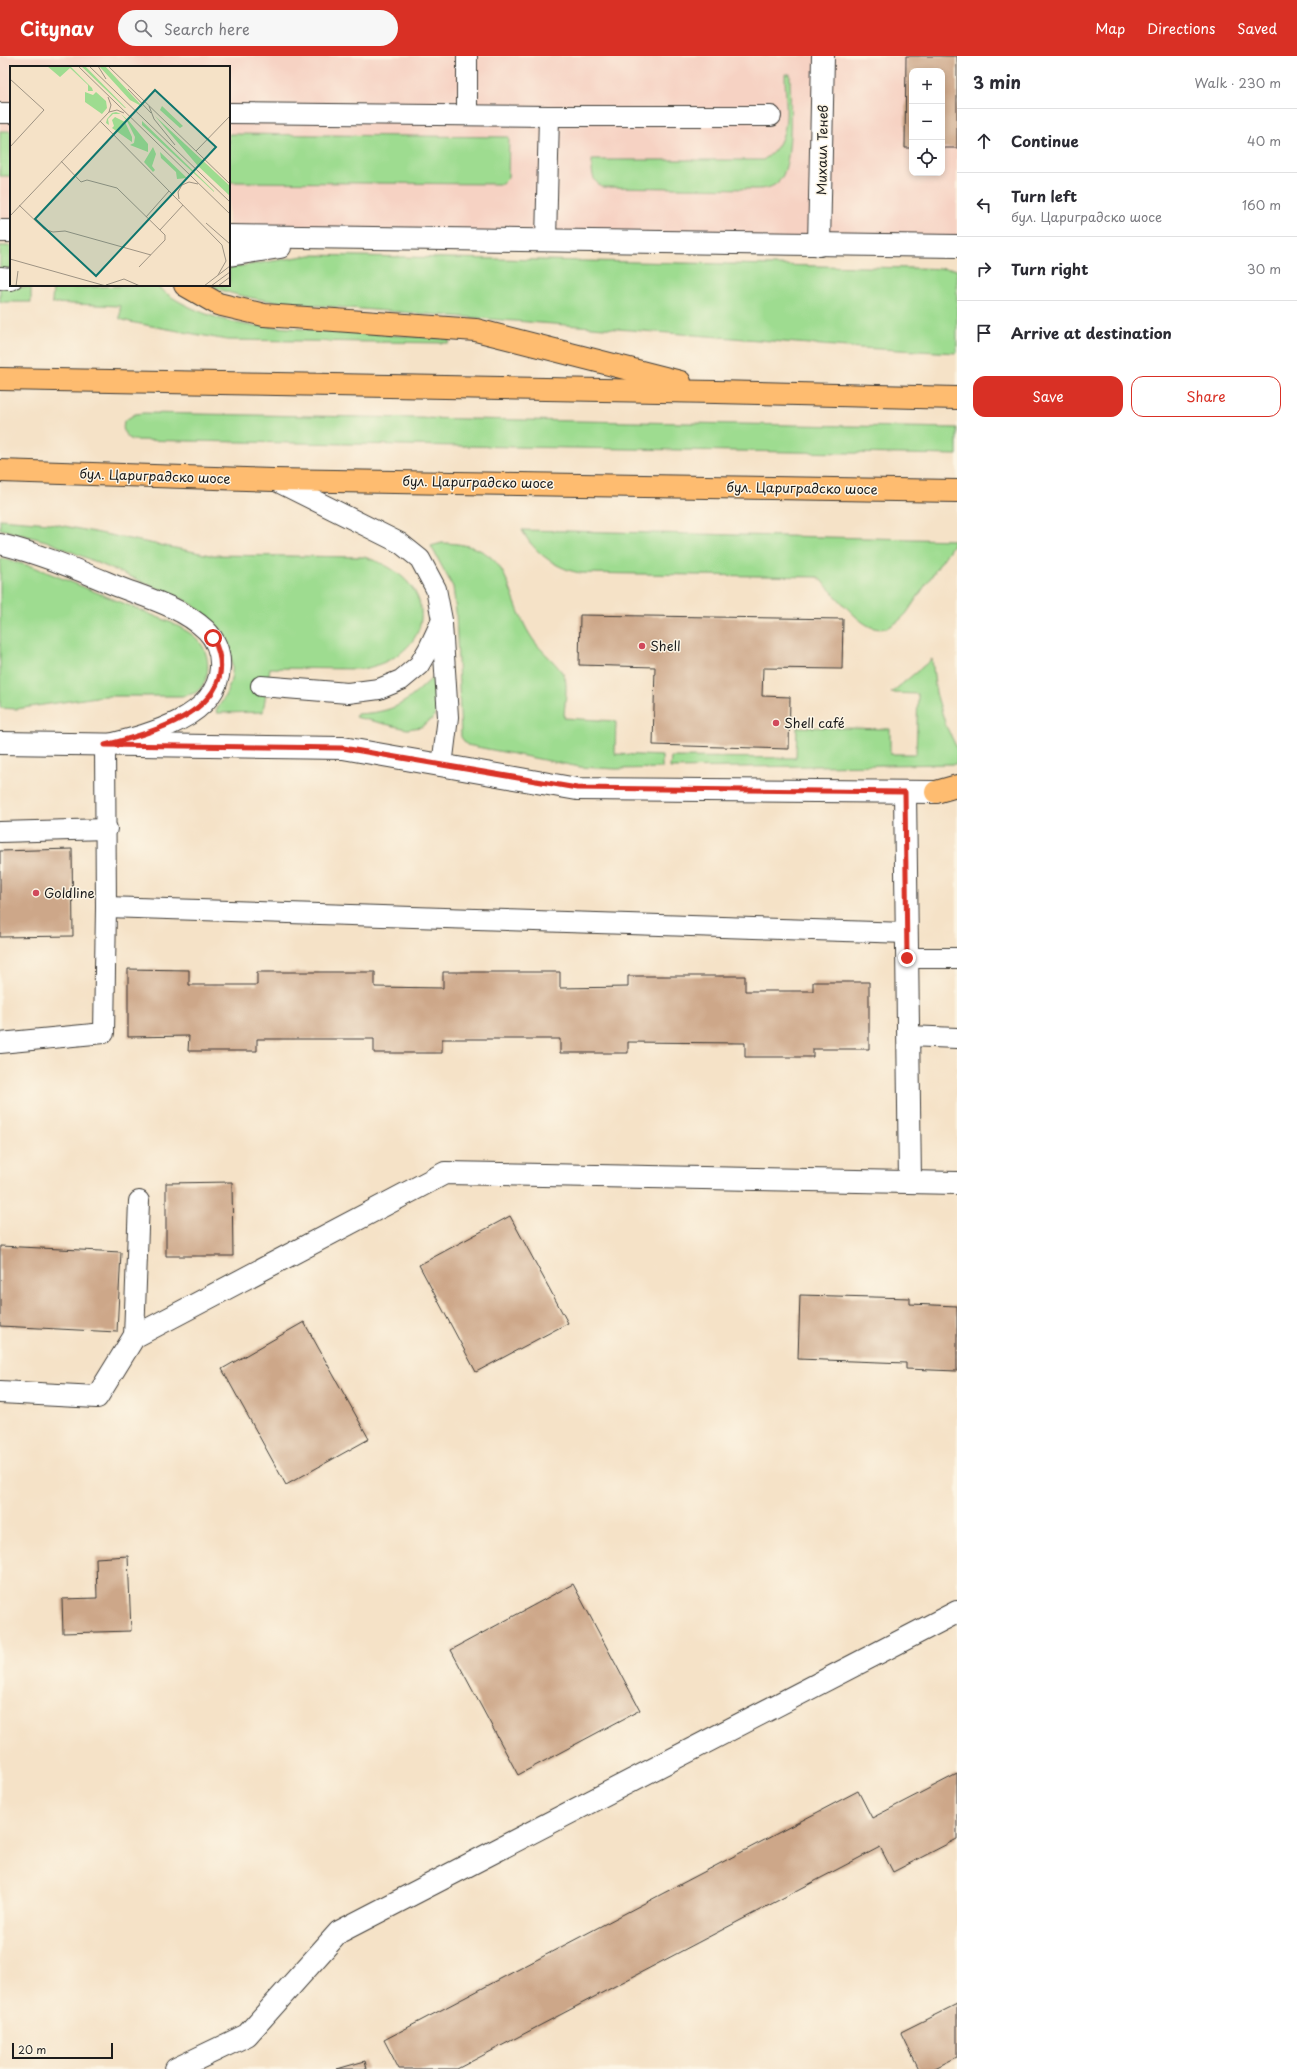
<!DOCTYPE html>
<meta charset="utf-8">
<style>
:root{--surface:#fff;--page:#f7f7f7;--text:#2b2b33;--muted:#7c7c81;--line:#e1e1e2;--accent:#d93025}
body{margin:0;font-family:"Playpen Sans",sans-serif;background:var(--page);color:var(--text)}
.controls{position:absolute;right:12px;top:12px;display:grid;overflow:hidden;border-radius:8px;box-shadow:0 2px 6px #0003}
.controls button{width:36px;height:36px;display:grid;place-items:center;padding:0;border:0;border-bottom:1px solid var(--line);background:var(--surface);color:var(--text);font:20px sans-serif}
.scale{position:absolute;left:12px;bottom:10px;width:101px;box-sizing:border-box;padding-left:4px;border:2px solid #1c1c1c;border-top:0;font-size:11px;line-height:14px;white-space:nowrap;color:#1c1c1c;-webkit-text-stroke:3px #fcf5e5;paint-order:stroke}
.stop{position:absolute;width:12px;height:12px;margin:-9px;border:3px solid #d93025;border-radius:50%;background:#fff}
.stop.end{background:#d93025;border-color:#fff;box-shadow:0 1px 4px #0008}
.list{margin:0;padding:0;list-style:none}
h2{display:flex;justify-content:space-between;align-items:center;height:52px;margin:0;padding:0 16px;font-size:17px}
h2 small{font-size:13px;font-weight:400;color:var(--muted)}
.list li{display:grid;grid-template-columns:26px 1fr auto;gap:12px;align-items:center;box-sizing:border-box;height:64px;padding:0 16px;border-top:1px solid var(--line)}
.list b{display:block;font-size:15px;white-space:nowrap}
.list p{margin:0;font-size:13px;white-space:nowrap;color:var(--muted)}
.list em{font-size:13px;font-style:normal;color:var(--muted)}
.actions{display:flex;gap:8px;padding:12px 16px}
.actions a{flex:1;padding:9px 0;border:1px solid var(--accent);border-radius:12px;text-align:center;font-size:14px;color:var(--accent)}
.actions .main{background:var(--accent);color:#fff}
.icon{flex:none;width:22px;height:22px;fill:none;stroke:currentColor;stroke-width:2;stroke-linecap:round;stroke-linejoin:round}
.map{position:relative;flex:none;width:957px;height:2013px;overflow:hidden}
header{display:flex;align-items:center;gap:24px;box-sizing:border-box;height:56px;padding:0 20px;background:var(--accent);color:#fff}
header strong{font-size:19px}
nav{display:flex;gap:22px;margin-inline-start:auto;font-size:14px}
.search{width:280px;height:36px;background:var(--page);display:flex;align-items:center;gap:10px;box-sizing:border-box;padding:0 14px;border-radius:22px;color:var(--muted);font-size:15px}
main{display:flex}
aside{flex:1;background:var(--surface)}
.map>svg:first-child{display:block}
.built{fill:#f6d2c3;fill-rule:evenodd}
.green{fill:#9edc90;stroke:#5d7c56}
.building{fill:#cda789}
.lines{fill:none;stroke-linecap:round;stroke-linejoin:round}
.service-casing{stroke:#3d3a36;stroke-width:22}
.minor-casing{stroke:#3d3a36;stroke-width:24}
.trunk-casing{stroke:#3d3a36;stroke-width:24}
.service{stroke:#fff;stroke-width:20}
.minor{stroke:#fff;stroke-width:22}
.trunk{stroke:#febc70;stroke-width:22}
.route{stroke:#d93025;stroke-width:5}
.poi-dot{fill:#d1495b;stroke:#fcf5e5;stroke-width:1.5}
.labels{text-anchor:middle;stroke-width:3;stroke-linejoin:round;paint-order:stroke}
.street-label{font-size:13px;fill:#1c1c1c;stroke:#fcf5e5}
.poi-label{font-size:13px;fill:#1c1c1c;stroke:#fcf5e5;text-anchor:start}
.inset-road{fill:none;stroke:#9e9383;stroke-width:1}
.view{fill:#0f766e;fill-opacity:0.15;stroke:#0f766e;stroke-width:2}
.inset-edge{fill:none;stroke:#1c1c1c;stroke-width:2}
</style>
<header>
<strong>Citynav</strong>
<div class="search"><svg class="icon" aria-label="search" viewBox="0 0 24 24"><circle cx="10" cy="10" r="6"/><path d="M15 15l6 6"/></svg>Search here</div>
<nav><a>Map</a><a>Directions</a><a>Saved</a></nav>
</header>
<main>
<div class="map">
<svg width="957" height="2013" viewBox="0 0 957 2013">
<rect width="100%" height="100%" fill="#fcf5e5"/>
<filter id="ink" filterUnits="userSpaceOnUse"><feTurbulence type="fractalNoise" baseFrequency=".025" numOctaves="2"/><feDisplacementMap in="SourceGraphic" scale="8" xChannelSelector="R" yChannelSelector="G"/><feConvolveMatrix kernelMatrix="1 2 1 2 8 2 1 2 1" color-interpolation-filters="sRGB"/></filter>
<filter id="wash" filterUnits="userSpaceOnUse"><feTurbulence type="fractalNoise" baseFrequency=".012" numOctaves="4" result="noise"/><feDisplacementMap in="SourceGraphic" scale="16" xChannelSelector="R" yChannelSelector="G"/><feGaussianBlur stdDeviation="0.9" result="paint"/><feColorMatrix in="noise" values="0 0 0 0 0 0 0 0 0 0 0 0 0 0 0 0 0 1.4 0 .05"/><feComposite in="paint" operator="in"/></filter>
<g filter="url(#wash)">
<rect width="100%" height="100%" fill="#f5e2c7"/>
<path class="built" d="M0 0H957V190L229 180V11H11V175H0ZM912 15H942V117H912Z"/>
<g class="green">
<path d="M785 18H790C790 41 794 107 780 124 773 132 765 133 755 133L602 131C591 124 592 116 592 104H763C794 85 785 50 785 18Z"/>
<rect x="0" y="75" width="11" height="45"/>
<polygon points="229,78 509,81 508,122 502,128 229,126"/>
<rect x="0" y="190" width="11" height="25"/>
<path d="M311 199 957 213V297L861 292 323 250C285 246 244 245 209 229H229V212Z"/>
<path d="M155 229C182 251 212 262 246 269L448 283 450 286 448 287 227 284 130 266 120 263V250L52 247 53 232Z"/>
<rect x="0" y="231" width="31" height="15"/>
<path d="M144 357 957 372V399L132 384C124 379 122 375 124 365L135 358Z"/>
<path d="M0 463 49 467 210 499 364 501C439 522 442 596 363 613L270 612 263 656 217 657 216 654C250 610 227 567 183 543L46 485 0 473Z"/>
<path d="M522 474 956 484 906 558C881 584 867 572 846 551 837 541 827 531 818 521L581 517C558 514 533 496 522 474Z"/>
<path d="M442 487C516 488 502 536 532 582 540 595 561 610 565 622 568 633 564 650 564 662L616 665 615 698 662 700V712L616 713 580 711 467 689 461 681 456 556 453 531 431 490Z"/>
<path d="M0 502 34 511 172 567C181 572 192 577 198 584 211 597 212 626 195 637 192 638 187 639 183 640H103L16 653 0 652Z"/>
<polygon points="932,603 936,637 946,670 957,692 957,707 955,708 670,712 671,701 796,702 797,671 890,673 890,698 916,698 918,638 891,637"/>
<path d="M432 622 435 625 436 657 433 662 421 671 407 673 355 661 357 658C395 656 405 648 432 622Z"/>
</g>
<g id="blocks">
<g class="building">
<polygon points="906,0 957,0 957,92 942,92 942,15 912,15 912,92 905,92"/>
<polygon points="580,559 843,563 842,613 763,612 762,640 790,641 789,693 653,689 655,611 579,609"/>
<polygon points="72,793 73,880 0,881 0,795"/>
<polygon points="128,913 189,914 189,929 257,929 257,916 375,916 375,931 443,932 443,916 560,916 560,932 628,931 628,920 745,920 745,935 813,935 813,926 869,926 869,993 813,993 813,1001 745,1001 745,987 628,986 628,997 560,997 560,983 442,983 442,997 374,997 374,983 257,983 257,995 188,995 189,980 128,981"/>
<polygon points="232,1126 233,1200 166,1200 166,1127"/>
<polygon points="510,1160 568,1267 476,1316 419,1209"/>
<polygon points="0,1190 121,1196 117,1276 0,1270"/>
<polygon points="800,1239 910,1242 910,1248 957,1250 957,1315 906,1313 906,1307 798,1303"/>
<polygon points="304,1266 369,1383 286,1429 222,1313"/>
<polygon points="128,1500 131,1575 63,1577 62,1543 97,1542 96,1502"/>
<polygon points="573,1528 640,1654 518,1719 451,1594"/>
<polygon points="957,1718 957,1783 893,1816 880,1791 457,2013 399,2013 384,1984 858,1735 872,1762"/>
<polygon points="957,1948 957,2001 933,2013 919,2013 901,1976"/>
<polygon points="365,2005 367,2013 337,2013"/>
</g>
</g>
</g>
<g filter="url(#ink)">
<use href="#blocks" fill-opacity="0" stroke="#3d3a36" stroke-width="1"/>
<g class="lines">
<g class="service-casing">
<g id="service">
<polyline points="0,57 11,57"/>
<polyline points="229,57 549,60"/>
<polyline points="467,58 467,0"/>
<polyline points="546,184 549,60 771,60"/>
<path d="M0 488C41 498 80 515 119 531 148 542 183 552 206 574 216 584 221 597 220 612 217 663 145 679 105 689L106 851 104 977 0 987"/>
<polyline points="261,630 348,637 379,633 401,624 419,609 429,592 442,564 436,533 420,503 400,487 274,424"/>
<polyline points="442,710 448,661 442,568"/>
<polyline points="0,776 107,773"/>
<polyline points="106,851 907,877"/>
<polyline points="907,902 957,902"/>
<polyline points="909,980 957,982"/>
<polyline points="134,1281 139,1145"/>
</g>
</g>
<g class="minor-casing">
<g id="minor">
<polyline points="0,175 11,175"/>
<polyline points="229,180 957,190"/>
<polyline points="819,189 823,0"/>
<polyline points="229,199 280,191"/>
<polyline points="0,222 11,223"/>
<polyline points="0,687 343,692 577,733 936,736"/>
<polyline points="905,736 910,1126"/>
<polyline points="0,1336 97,1341 134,1281 445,1117 957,1127"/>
<polyline points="176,2013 247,1979 339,1876 957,1556"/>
</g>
</g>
<g class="trunk-casing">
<g id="trunk">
<polyline points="185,229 218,248 264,259 476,274 680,326"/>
<polyline points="0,323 716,336 957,342"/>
<polyline points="0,415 274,424 957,435"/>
<polyline points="936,736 957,730"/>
</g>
</g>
<use href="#service" class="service"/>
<use href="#minor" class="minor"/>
<use href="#trunk" class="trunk"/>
</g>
</g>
<g class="lines" filter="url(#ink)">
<path class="route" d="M213 582C248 651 153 677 105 689L343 692 577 732 905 736 907 902"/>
</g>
<g class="poi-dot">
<circle cx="642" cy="590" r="4"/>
<circle cx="776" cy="667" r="4"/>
<circle cx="36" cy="837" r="4"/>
</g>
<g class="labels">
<g class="street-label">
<text transform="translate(822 94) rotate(-89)" y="5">Михаил Тенев</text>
<text transform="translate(155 420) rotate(2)" y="5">бул. Цариградско шосе</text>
<text transform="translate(478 426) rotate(1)" y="5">бул. Цариградско шосе</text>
<text transform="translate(802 432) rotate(1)" y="5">бул. Цариградско шосе</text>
</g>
<g class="poi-label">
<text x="650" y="595">Shell</text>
<text x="784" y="672">Shell café</text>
<text x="44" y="842">Goldline</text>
</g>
</g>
<g transform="translate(10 10)">
<rect width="220" height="220" fill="#f5e2c7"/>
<path d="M37 0H60L82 22 83 25H78V19L60 2 50 11ZM71 0H75L116 42H115ZM89 0H95L133 41 120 34ZM75 26 83 29 86 26 96 35 97 42 92 48 75 36ZM152 40 173 60 170 62 150 44ZM106 46 111 48 119 55 138 78V86L120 79 124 77 125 71 117 55 111 48H103L98 53 99 59 96 57 97 53 102 47ZM145 50 220 120V130L188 100ZM105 51 115 56 122 71V76L102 62 104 60 102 54ZM132 55 204 125V126L132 59ZM143 81 146 88 142 100 145 104 143 106 134 96ZM150 86 177 112 167 113 166 106 151 92Z" fill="#9edc90"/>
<path class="inset-road" d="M68 0 220 148M79 0 220 136M88 0 96 13M98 0 220 118M0 13 34 44 0 81M118 23 141 47M98 31 101 39 99 46M139 40 144 53 165 79M90 55 161 127M186 85 220 50M51 95 71 116 77 114 107 122 155 169V174L129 201M161 127 212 179 216 195 208 209M169 133 168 126 172 119 179 116 188 118M9 139 34 163 43 166 55 165 141 189M0 150 99 46 107 44 114 47M136 151 159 125M196 157 220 178M150 164 173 139M0 193 96 220M96 219 114 213 130 220M6 220 8 205M194 220 220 200M201 220 220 206M208 220 220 211"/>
<path class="view" d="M145 24 206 81 86 210 25 153Z"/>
<rect width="220" height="220" class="inset-edge"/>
</g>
</svg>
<div class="controls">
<button>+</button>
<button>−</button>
<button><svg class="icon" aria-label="locate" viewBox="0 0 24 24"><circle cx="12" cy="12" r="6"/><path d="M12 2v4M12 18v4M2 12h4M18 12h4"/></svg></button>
</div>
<div class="scale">20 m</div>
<div class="stop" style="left:213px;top:582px"></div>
<div class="stop end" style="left:907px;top:902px"></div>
</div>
<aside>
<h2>3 min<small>Walk · 230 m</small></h2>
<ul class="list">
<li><svg class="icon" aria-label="ahead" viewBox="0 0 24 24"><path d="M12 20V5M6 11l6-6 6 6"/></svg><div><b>Continue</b></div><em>40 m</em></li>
<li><svg class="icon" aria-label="left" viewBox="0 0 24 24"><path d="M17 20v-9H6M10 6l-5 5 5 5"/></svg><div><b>Turn left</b><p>бул. Цариградско шосе</p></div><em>160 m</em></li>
<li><svg class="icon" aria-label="right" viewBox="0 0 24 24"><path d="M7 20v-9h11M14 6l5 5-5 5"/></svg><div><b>Turn right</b></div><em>30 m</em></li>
<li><svg class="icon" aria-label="arrive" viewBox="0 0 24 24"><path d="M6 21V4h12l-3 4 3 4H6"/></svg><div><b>Arrive at destination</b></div></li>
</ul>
<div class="actions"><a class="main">Save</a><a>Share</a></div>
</aside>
</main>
